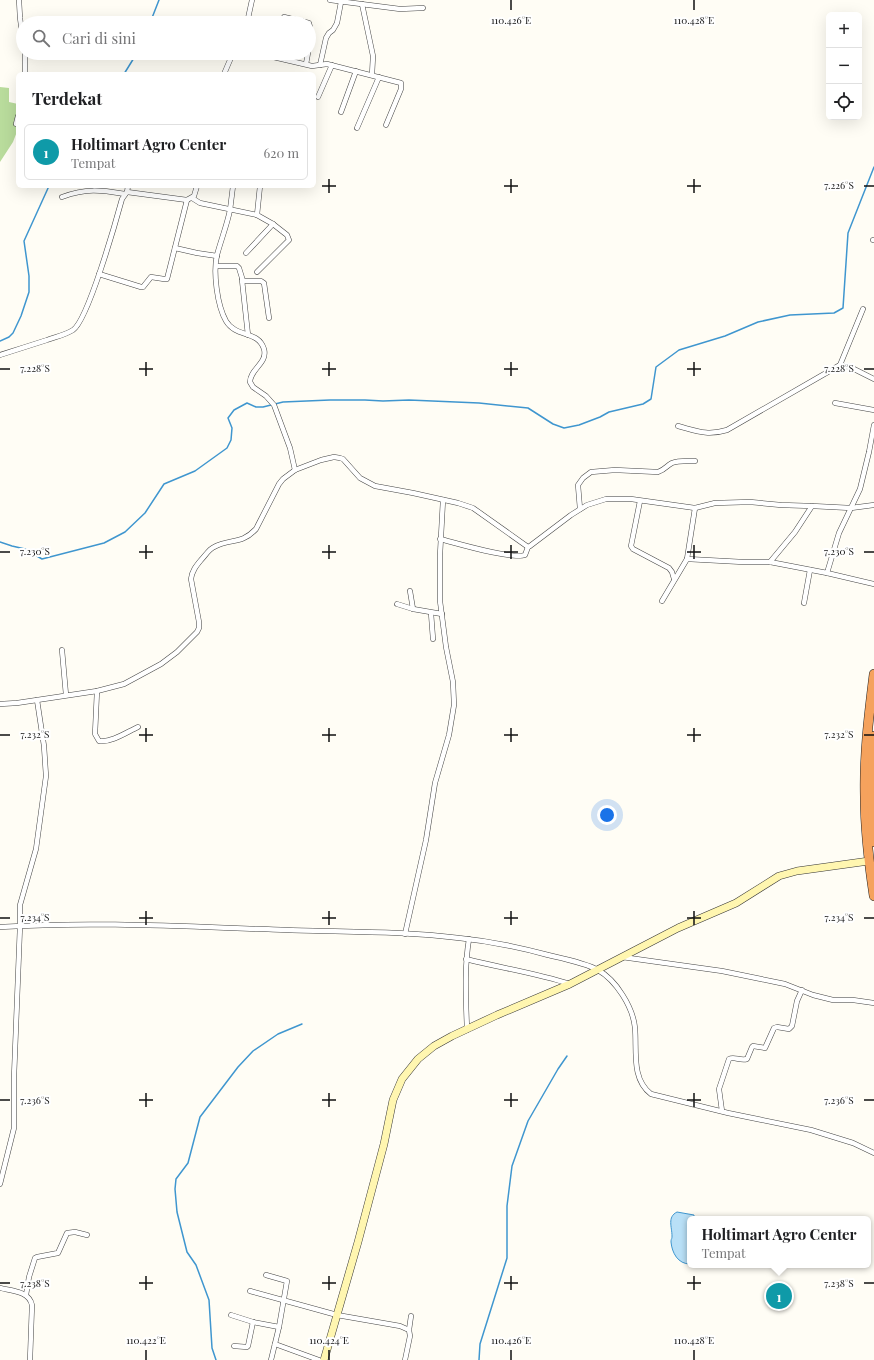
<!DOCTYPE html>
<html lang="id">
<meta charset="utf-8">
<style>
:root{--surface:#fff;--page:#f2f2f2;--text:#202124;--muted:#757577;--line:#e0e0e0;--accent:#c4262e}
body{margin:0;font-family:"Playfair Display",serif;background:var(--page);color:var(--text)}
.controls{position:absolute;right:12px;top:12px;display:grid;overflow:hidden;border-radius:6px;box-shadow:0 4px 16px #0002}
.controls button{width:36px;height:36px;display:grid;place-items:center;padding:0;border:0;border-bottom:1px solid var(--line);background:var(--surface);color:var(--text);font:20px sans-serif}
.you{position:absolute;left:607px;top:815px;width:14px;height:14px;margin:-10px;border:3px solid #fff;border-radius:50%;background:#1a73e8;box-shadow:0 0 0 6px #1a73e833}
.badge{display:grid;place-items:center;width:26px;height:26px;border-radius:50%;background:var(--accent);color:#fff;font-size:13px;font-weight:700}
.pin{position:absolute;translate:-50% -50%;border:2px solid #fff;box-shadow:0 1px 4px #0006}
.popup{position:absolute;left:687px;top:1216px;width:184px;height:52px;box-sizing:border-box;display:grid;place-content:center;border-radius:6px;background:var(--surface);filter:drop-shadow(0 1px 3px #0005);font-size:13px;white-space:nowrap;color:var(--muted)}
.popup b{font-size:15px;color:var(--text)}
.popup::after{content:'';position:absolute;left:50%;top:100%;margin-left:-8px;border:8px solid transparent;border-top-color:var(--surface)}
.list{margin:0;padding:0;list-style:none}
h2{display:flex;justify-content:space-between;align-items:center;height:52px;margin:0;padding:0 16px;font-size:17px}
h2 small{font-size:13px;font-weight:400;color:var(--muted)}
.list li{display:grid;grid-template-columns:26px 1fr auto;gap:12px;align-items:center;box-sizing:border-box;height:56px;margin:0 8px 8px;padding:0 8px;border:1px solid var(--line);border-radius:6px}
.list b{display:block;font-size:15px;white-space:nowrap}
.list p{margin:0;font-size:13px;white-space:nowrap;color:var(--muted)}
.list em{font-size:13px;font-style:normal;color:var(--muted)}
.icon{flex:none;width:22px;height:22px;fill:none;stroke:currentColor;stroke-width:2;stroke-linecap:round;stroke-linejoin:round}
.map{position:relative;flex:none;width:874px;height:1360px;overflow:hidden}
.search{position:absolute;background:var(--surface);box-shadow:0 4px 16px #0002;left:16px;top:16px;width:300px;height:44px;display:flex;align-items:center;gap:10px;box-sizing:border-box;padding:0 14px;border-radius:22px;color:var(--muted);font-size:15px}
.panel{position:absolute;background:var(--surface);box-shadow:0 4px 16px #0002;left:16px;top:72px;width:300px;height:116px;border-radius:6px}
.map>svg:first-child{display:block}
.forest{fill:#b9dc9c}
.water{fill:#b9e0f7;stroke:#3f96cf}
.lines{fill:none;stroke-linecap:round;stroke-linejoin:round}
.stream{stroke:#3f96cf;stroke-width:1.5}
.street-casing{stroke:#444;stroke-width:5.5}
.secondary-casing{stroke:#333;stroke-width:8}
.highway-casing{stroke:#222;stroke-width:10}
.street{stroke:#fff;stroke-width:4.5}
.secondary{stroke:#fff6b0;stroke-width:7}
.highway{stroke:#f5a25d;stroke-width:9}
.ticks{fill:none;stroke:#111;stroke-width:1.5}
.ticks-label{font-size:10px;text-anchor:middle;fill:#111;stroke:#fff;stroke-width:4;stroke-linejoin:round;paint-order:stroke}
</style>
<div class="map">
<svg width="874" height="1360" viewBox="0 0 874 1360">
<rect width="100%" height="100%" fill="#fffdf5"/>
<polygon class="forest" points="0,87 9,88 9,102 18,104 18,129 13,142 0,162"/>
<path class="water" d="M677 1212 694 1215V1219H690V1264C678 1264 672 1253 671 1242 671 1238 672 1240 672 1236 672 1227 667 1217 677 1212Z"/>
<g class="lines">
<g class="stream">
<polyline points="150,23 159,0"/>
<polyline points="124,74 137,53"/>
<polyline points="0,341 9,337 13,333 21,316 29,292 29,276 24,241 49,186"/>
<polyline points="0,542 12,546 25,549 42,559 104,543 125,532 145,513 164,484 195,471 227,448 231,440 232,428 228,418 234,410 247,403 256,407 263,407 283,402 330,400 365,400 383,401 409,400 479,403 528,408 553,424 564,428 579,425 600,417 609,412 643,404 651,399 656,367 679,350 725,336 758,322 790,315 834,313 843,308 848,233 874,167"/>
<polyline points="216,1360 212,1348 209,1300 196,1265 187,1252 177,1212 175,1189 176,1179 188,1163 200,1117 238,1067 253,1051 278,1034 302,1024"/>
<polyline points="479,1360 480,1344 507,1258 507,1206 512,1166 528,1121 558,1069 567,1056"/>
</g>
<g class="street-casing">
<g id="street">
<polyline points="19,0 20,18 23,40"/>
<polyline points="330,0 400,9 423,8"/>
<polyline points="362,4 373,56 372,75"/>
<polyline points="284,17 309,23 310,27 309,43"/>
<polyline points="247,23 252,0"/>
<polyline points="25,53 25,74"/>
<polyline points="256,53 312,66 327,64 401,83 401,89 386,125"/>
<polyline points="306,64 308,53"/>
<polyline points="320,65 326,38 329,33 333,30 337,23 341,2"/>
<polyline points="224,74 233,53"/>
<polyline points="318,97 332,65"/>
<polyline points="341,112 356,71"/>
<polyline points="16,124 18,116"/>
<polyline points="357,128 379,77"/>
<path d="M233 186C232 194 231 202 230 210 227 225 221 240 217 255 213 272 217 305 226 321 236 338 258 330 264 349 268 363 250 369 250 382L253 387 266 396 274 405 290 448 295 470"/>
<polyline points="127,192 128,186"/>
<path d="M62 197C86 188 100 190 125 194"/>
<polyline points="192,198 200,203 257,215 273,224 287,235 289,240 257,272"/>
<polyline points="257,215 260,186"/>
<polyline points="873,240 874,240"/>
<polyline points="175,248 197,253 217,256"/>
<polyline points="246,253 273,224"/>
<polyline points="217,266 237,266 239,268 243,281 261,281 264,283 269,318"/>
<polyline points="99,274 141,287 143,287 151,277 164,279 167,279 187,200"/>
<polyline points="242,280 248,335"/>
<path d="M0 355C16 350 31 345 47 340 55 337 65 335 73 330 88 320 116 221 122 199L127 192 187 200 194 196 197 186"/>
<polyline points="840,365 863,309"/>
<polyline points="835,403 874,410"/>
<path d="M678 426C697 431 707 436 727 430L840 365 850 367 874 379"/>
<polyline points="640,501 631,546 633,549 669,568 672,572 674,579"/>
<path d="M580 509 578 485 583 478 591 472 615 470 658 472C666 469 666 466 672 463 679 460 687 461 695 461"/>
<path d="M440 539C456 543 512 560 525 555L528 547"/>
<polyline points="687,559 743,562 770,562 827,573 839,533 860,489 869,452 874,425"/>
<polyline points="770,562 795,532 812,506"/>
<polyline points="827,573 874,584"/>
<polyline points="410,591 413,609"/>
<polyline points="662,601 687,559 695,508"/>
<polyline points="804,603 810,570"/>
<polyline points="397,604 413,609 442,614"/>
<polyline points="431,613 433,639"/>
<polyline points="62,650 66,695"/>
<path d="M97 691 95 734 99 741C111 743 127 732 138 727"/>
<path d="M0 704 17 703 97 691 124 684 161 664 177 652 197 632 199 628V622L191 579C192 571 196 566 201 560 205 556 209 549 214 547 231 538 241 545 256 529L279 484 283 479 295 470 321 460 334 457 340 458 343 459 360 478 375 486 413 493 458 503 473 508 528 547 530 546 571 515 587 505 606 499H631L695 508 715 503 750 502 781 505 812 506 851 508 874 505"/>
<path d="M0 927C96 921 192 927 288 930 345 932 403 931 459 938 489 941 519 947 548 955 561 958 586 963 598 970 616 980 633 1007 635 1028 637 1050 631 1079 651 1094L728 1113 811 1130 853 1143 874 1153"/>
<polyline points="405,934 426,840 435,783 449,735 454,705 453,682 446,647 440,601 440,555 443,500"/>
<polyline points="622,957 722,971 785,984 813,995 833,1000 853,1000 874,1003"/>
<path d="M466 959C501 968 536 973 570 984"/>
<path d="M467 1030C466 1000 464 969 469 939"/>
<path d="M722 1111 719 1089 729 1059C734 1056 740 1061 747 1059L752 1047 753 1046 765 1048 774 1028 777 1027 789 1029 792 1026 797 1001 802 990"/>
<polyline points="0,1184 14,1128 14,1077 20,926 20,905 36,849 46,776 44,746 37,700"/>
<polyline points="266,1275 287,1281 279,1327 271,1360"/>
<path d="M0 1288C12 1291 29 1291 32 1305L30 1360"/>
<polyline points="250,1291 337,1315 400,1326 409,1330"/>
<polyline points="26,1295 29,1277 35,1258 37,1257 58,1253 67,1233 75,1232 87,1235"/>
<polyline points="231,1315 253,1322 279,1327"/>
<polyline points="275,1344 319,1360"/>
<polyline points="234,1346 247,1347 248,1346 253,1322"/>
<polyline points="405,1360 410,1336 409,1330 411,1316"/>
</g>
</g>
<g class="secondary-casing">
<polyline id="secondary" points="324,1360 358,1242 384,1144 393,1100 402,1079 418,1059 434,1046 452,1036 497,1015 570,984 678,928 736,903 779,876 797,871 869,861"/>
</g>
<g class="highway-casing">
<g id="highway">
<path d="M874 674C869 714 864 755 865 796 865 830 869 863 874 896"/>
<polyline points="874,736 872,797 874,842"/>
</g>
</g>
<use href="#street" class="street"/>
<use href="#secondary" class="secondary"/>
<use href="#highway" class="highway"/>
</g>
<path class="ticks" d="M511 0V10M694 0V10M329 179V193M511 179V193M694 179V193M322 186H336M504 186H518M687 186H701M864 186H874M146 362V376M329 362V376M511 362V376M694 362V376M0 369H10M139 369H153M322 369H336M504 369H518M687 369H701M864 369H874M146 545V559M329 545V559M511 545V559M694 545V559M0 552H10M139 552H153M322 552H336M504 552H518M687 552H701M864 552H874M146 728V742M329 728V742M511 728V742M694 728V742M0 735H10M139 735H153M322 735H336M504 735H518M687 735H701M864 735H874M146 911V925M329 911V925M511 911V925M694 911V925M0 918H10M139 918H153M322 918H336M504 918H518M687 918H701M864 918H874M146 1093V1107M329 1093V1107M511 1093V1107M694 1093V1107M0 1100H10M139 1100H153M322 1100H336M504 1100H518M687 1100H701M864 1100H874M146 1276V1290M329 1276V1290M511 1276V1290M694 1276V1290M0 1283H10M139 1283H153M322 1283H336M504 1283H518M687 1283H701M864 1283H874M146 1350V1360M329 1350V1360M511 1350V1360M694 1350V1360"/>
<g class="ticks-label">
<text x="511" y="24">110.426°E</text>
<text x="694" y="24">110.428°E</text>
<text x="839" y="189">7.226°S</text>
<text x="35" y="372">7.228°S</text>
<text x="839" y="372">7.228°S</text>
<text x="35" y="555">7.230°S</text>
<text x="839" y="555">7.230°S</text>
<text x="35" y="738">7.232°S</text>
<text x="839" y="738">7.232°S</text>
<text x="35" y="921">7.234°S</text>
<text x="839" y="921">7.234°S</text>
<text x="35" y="1104">7.236°S</text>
<text x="839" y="1104">7.236°S</text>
<text x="35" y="1287">7.238°S</text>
<text x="839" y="1287">7.238°S</text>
<text x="146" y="1344">110.422°E</text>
<text x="329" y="1344">110.424°E</text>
<text x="511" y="1344">110.426°E</text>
<text x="694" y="1344">110.428°E</text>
</g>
</svg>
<div class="controls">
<button>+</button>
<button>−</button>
<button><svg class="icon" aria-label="locate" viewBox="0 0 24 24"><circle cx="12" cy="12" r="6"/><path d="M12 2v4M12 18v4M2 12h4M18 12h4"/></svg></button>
</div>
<div class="you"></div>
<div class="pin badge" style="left:779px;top:1296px;background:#0f9aa8">1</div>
<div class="popup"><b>Holtimart Agro Center</b>Tempat</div>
<div class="search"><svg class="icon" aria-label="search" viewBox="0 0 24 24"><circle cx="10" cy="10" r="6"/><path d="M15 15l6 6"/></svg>Cari di sini</div>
<section class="panel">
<h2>Terdekat<small></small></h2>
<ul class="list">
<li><span class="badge" style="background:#0f9aa8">1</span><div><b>Holtimart Agro Center</b><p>Tempat</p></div><em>620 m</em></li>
</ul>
</section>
</div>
